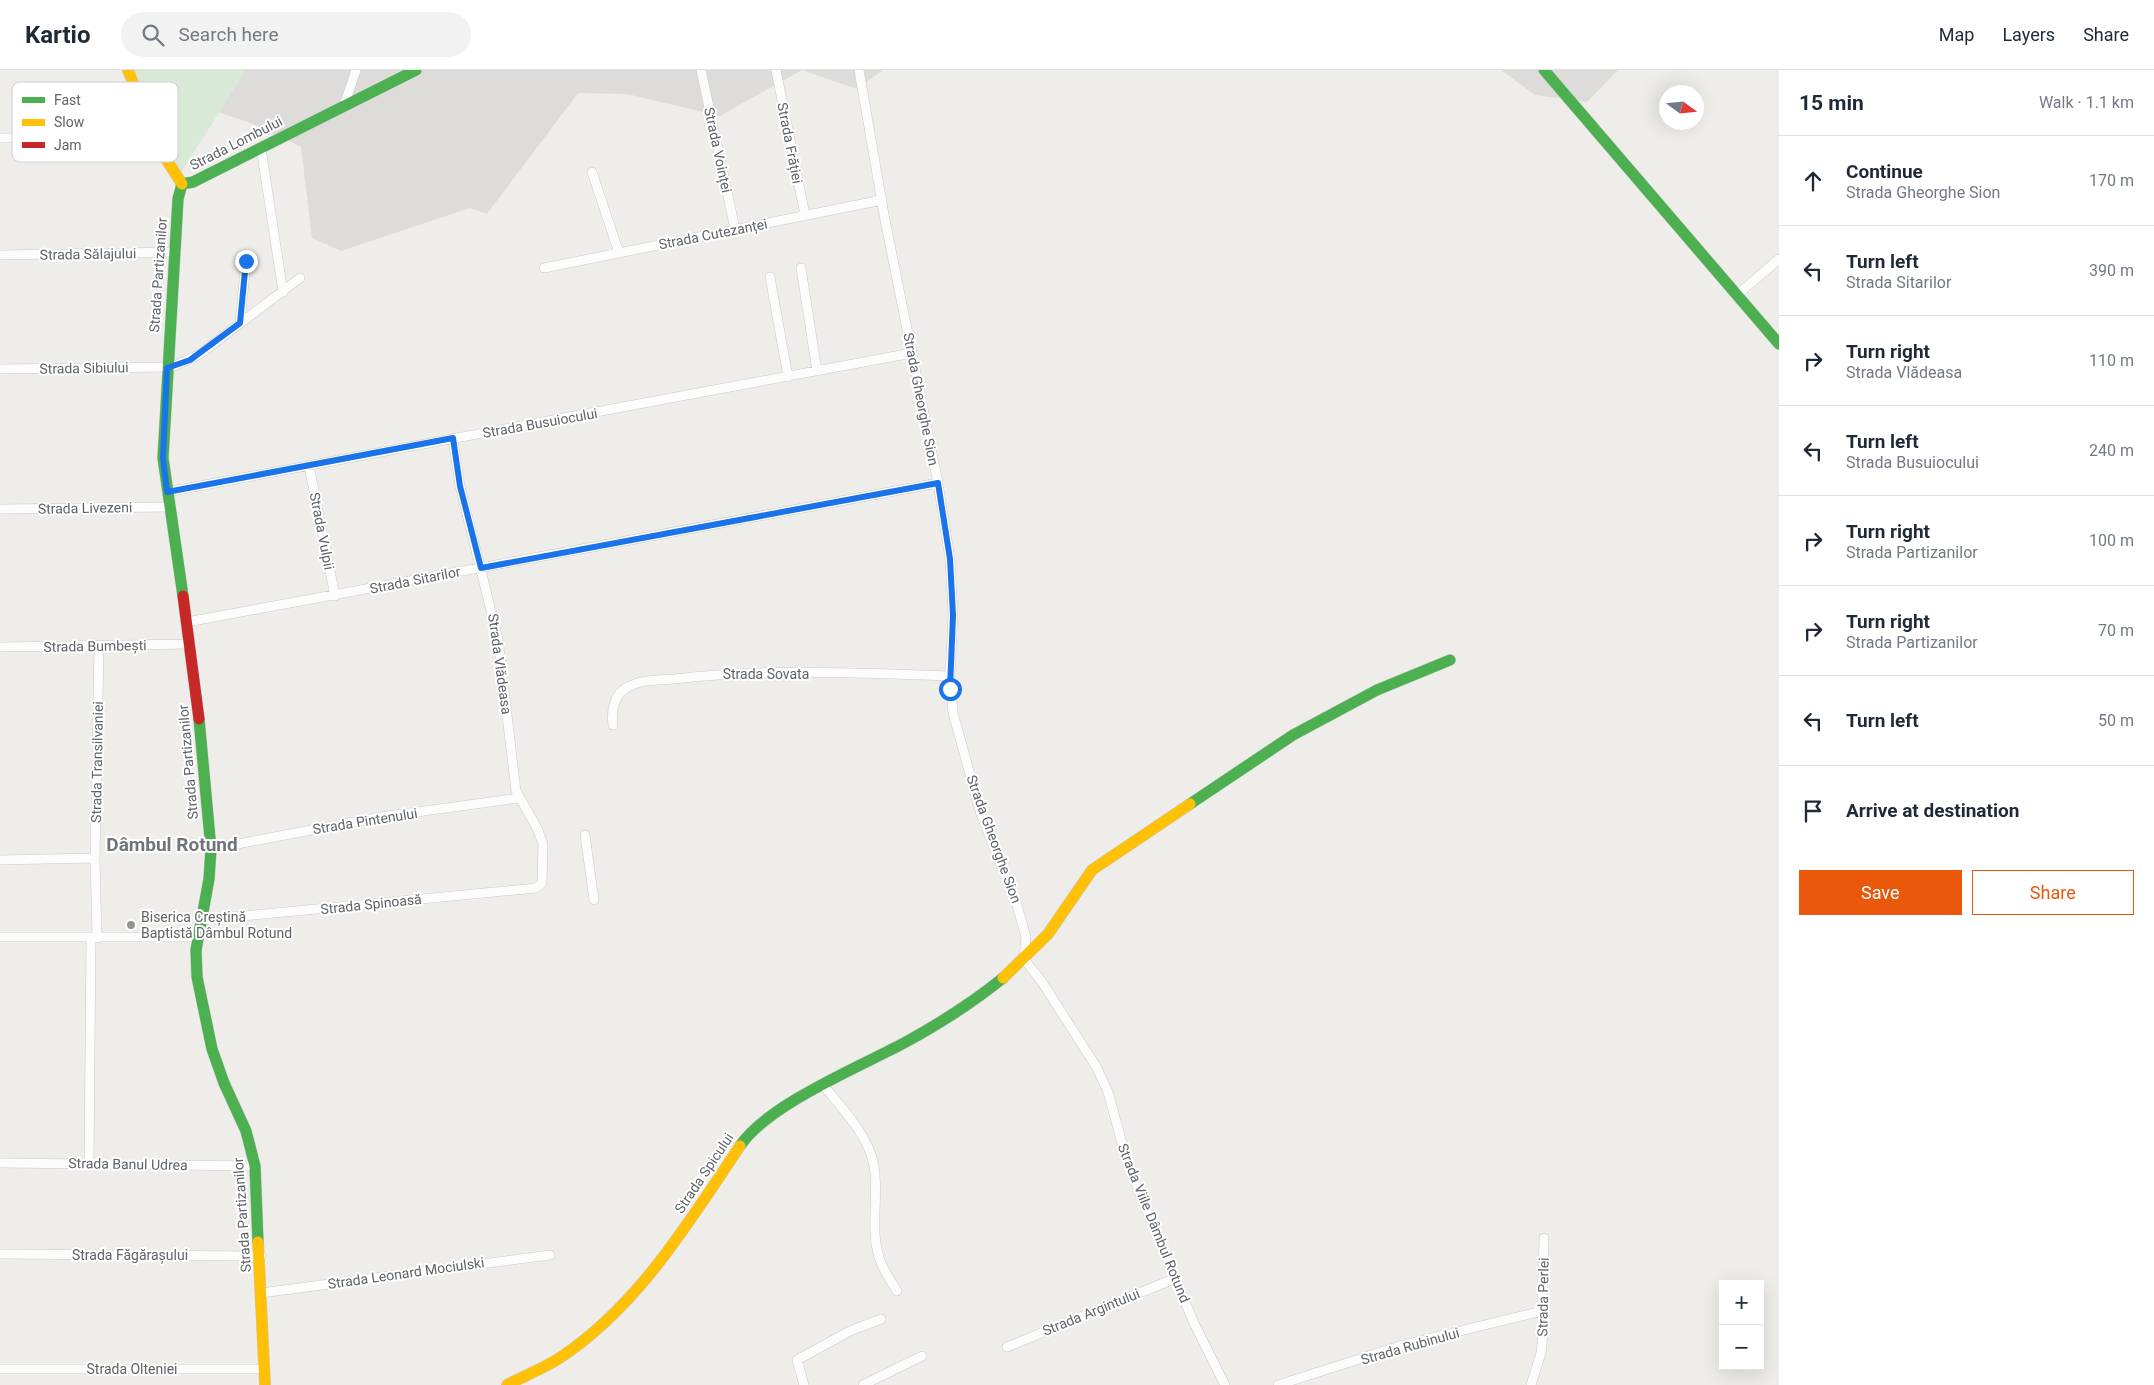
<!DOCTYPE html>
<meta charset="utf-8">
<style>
:root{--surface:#fff;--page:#f2f2f3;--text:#1f2937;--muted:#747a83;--line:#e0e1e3;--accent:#ea580c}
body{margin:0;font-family:Roboto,sans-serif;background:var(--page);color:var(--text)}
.controls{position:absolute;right:15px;bottom:15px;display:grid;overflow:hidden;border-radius:0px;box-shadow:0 5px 20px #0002}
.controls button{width:45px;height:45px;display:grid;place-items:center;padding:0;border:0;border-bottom:1px solid var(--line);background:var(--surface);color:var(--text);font:25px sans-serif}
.compass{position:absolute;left:1659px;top:15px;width:45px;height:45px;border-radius:50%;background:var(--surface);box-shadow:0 5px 20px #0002;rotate:105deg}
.stop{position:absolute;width:15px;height:15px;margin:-11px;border:4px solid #1a73e8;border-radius:50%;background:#fff}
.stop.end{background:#1a73e8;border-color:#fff;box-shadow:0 1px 5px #0008}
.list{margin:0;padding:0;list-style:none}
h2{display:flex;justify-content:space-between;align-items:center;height:65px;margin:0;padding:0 20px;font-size:21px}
h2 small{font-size:16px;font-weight:400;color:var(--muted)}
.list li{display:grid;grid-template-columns:32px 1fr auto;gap:15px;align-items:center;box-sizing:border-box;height:90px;padding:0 20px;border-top:1px solid var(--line)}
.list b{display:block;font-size:19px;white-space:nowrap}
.list p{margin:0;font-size:16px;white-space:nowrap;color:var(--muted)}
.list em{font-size:16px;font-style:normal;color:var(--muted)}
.actions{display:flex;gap:10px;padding:15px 20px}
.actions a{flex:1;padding:11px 0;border:1px solid var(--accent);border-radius:0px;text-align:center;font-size:18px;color:var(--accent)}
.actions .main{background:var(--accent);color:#fff}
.icon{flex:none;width:28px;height:28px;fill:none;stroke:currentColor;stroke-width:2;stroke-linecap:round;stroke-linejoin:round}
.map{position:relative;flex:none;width:1779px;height:1315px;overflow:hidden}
header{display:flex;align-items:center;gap:30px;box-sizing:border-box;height:70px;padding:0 25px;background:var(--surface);border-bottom:1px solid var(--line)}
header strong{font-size:24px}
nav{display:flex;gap:28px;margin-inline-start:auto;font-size:18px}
.search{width:350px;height:45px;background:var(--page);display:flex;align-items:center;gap:12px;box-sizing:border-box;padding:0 18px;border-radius:28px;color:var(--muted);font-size:19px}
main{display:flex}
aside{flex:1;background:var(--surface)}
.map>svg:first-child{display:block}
</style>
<header>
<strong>Kartio</strong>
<div class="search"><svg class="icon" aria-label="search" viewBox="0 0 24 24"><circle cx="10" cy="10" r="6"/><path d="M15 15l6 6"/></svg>Search here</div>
<nav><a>Map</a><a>Layers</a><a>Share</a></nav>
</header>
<main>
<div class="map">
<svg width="1779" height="1315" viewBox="0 0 1779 1315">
<rect width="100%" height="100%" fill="#eeedea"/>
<path fill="#dedcda" d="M 174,0 L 883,0 L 857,19 L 802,0 L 720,46 L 627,24 L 578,23 L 487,144 L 470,138 L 341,181 L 312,168 L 301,77 L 253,54 L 177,28 Z
M 1501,0 L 1618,0 L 1587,32 L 1535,25 Z"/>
<path fill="#d8e9d7" d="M 135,0 L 246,0 L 178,107 Z"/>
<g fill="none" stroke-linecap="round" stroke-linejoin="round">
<g stroke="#c9c9c9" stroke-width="10">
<path id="street" d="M 701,0 L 735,159
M 776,0 L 805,145
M 859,0 L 885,150 L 938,413 L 950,489 L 953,545 L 950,606 L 953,643 L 981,744 L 1017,835 L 1026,867 L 1024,889 L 1042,912 L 1097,998 L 1108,1022 L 1125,1084 L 1140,1124 L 1194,1253 L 1225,1315
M 344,36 L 356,0
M 0,68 L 154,66
M 261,78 L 283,222
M 592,102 L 619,183
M 0,185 L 176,182
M 544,198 L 882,130
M 801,198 L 817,301
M 770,207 L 788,307
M 1737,225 L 1779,189
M 240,253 L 246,191
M 0,299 L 172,297 L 200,284 L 300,208
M 309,396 L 335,526
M 167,422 L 912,283
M 0,439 L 170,437
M 187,552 L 938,413
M 0,577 L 190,574
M 613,655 C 611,641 614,625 626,618 C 640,609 660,610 675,609 C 766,598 858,603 950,606
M 585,765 L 594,830
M 211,779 L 380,747 L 519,728
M 0,790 L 95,788
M 201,850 L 536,818 L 542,813 L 543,774 L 537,758 L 516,721 L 498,569 L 460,416 L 453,369
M 0,867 L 198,867
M 97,868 L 95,788 L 99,576
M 823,1015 C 842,1038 869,1066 874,1096 C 879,1126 870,1158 879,1187 C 882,1199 891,1211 897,1221
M 0,1093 L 255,1096
M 89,1093 L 91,868
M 0,1184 L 261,1186
M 261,1223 L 550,1185
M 1007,1277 L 1176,1208
M 0,1299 L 264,1299
M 804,1315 L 797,1290 L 850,1261 L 881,1249
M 863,1315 L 922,1286
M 1278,1315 L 1403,1275 L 1542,1241
M 1531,1315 L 1541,1283 L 1544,1256 L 1542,1241 L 1544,1168"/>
</g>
<g stroke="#cbcbcb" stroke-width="12">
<path id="fast" d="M 1544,0 L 1779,274
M 182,114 L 178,129 L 163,388 L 183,526
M 182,114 L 193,112 L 416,0
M 199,649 L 211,779 L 209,809 L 196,880 L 197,907 L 212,979 L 224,1013 L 246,1061 L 255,1096 L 258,1172
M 1190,734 L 1293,665 L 1377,620 L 1450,590
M 740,1076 C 767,1035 859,997 904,973 C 939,954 972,933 1003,908"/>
</g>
<g stroke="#cbcbcb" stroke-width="12">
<path id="slow" d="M 128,0 L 157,75 L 182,114
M 1003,908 L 1048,864 L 1092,800 L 1190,734
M 258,1172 L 265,1315
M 507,1315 C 524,1306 542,1299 558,1289 C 637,1238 689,1152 740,1076"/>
</g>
<g stroke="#cbcbcb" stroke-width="12">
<path id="jam" d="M 183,526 L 199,649"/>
</g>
<use href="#street" stroke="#fcfcfc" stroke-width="9"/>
<use href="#fast" stroke="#4caf50" stroke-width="11"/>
<use href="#slow" stroke="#ffc107" stroke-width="11"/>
<use href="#jam" stroke="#c62828" stroke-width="11"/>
</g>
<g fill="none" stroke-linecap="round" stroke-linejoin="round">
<path stroke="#1a73e8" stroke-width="6" d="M 246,191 L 240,253 L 190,290 L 167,298 L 163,388 L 167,422 L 453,368 L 460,416 L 481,498 L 938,413 L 950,489 L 953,545 L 950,619"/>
</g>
<circle fill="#919395" stroke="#fff" stroke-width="2" cx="131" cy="855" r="5"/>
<g text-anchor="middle" stroke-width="4" stroke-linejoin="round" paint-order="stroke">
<g font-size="14" fill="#5f6267" stroke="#fff">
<text transform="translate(236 73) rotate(-27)" y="5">Strada Lombului</text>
<text transform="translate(790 73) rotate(79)" y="5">Strada Frăției</text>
<text transform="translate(718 80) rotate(78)" y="5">Strada Voinței</text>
<text transform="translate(713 164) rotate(-11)" y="5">Strada Cutezanței</text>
<text transform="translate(88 184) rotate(-1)" y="5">Strada Sălajului</text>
<text transform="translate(158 205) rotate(-86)" y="5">Strada Partizanilor</text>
<text transform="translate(84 298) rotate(-1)" y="5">Strada Sibiului</text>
<text transform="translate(921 329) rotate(79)" y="5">Strada Gheorghe Sion</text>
<text transform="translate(540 353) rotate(-10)" y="5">Strada Busuiocului</text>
<text transform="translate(85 438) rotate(-1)" y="5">Strada Livezeni</text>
<text transform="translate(322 461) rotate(79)" y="5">Strada Vulpii</text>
<text transform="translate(415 510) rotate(-11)" y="5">Strada Sitarilor</text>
<text transform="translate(95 576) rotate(-1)" y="5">Strada Bumbești</text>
<text transform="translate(500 594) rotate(82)" y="5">Strada Vlădeasa</text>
<text x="766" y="609">Strada Sovata</text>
<text transform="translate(97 692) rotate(-89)" y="5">Strada Transilvaniei</text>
<text transform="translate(188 692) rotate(-95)" y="5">Strada Partizanilor</text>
<text transform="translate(365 751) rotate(-9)" y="5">Strada Pintenului</text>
<text transform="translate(994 769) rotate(70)" y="5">Strada Gheorghe Sion</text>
<text transform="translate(371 834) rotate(-6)" y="5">Strada Spinoasă</text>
<text transform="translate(128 1094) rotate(1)" y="5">Strada Banul Udrea</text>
<text transform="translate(704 1103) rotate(-56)" y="5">Strada Spicului</text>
<text transform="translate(242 1145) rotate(-94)" y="5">Strada Partizanilor</text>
<text transform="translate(1154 1153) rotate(68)" y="5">Strada Viile Dâmbul Rotund</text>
<text x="130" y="1190">Strada Făgărașului</text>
<text transform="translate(406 1203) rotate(-8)" y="5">Strada Leonard Mociulski</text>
<text transform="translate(1543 1227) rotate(-89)" y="5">Strada Perlei</text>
<text transform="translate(1091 1242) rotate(-22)" y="5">Strada Argintului</text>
<text transform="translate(1410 1276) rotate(-16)" y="5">Strada Rubinului</text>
<text x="132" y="1304">Strada Olteniei</text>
</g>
<g font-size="14" fill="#5f6267" stroke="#fff" text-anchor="start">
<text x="141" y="852">Biserica Creștină<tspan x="141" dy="16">Baptistă Dâmbul Rotund</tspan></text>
</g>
<g font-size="19" font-weight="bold" fill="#707479" stroke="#fff">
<text x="172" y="781">Dâmbul Rotund</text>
</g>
</g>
<rect x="12" y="12" width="166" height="80" rx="8" fill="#fff" stroke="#cfd0d1" stroke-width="1"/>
<rect x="22" y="27" width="23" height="6" fill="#4caf50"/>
<rect x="22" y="49" width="23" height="7" fill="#ffc107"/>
<rect x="22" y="72" width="23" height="6" fill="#c62828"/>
<g font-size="14" fill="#5f6267">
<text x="54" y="35">Fast</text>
<text x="54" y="57">Slow</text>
<text x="54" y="80">Jam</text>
</g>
</svg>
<div class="controls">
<button>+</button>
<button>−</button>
</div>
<svg class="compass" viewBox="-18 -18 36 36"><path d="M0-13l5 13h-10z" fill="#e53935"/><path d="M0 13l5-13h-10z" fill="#747a83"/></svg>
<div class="stop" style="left:950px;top:619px"></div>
<div class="stop end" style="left:246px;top:191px"></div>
</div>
<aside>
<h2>15 min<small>Walk · 1.1 km</small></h2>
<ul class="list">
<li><svg class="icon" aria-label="ahead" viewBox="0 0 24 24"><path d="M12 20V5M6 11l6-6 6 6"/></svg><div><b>Continue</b><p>Strada Gheorghe Sion</p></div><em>170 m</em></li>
<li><svg class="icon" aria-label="left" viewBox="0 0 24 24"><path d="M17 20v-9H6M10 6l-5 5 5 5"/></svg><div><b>Turn left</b><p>Strada Sitarilor</p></div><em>390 m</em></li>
<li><svg class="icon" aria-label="right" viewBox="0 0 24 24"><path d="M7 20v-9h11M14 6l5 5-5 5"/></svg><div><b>Turn right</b><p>Strada Vlădeasa</p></div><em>110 m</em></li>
<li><svg class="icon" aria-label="left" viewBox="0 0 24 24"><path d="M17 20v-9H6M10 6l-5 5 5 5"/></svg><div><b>Turn left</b><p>Strada Busuiocului</p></div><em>240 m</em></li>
<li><svg class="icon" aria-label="right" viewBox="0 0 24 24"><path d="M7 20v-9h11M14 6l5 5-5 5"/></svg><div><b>Turn right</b><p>Strada Partizanilor</p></div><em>100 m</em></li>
<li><svg class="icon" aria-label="right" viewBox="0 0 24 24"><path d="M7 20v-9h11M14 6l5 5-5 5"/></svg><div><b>Turn right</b><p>Strada Partizanilor</p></div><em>70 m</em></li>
<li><svg class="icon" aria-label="left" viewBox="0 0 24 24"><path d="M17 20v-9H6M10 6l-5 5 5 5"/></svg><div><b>Turn left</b></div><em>50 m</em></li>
<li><svg class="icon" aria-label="arrive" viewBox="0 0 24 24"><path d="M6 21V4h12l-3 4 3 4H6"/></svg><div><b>Arrive at destination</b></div></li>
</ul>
<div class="actions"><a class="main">Save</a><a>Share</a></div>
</aside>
</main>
